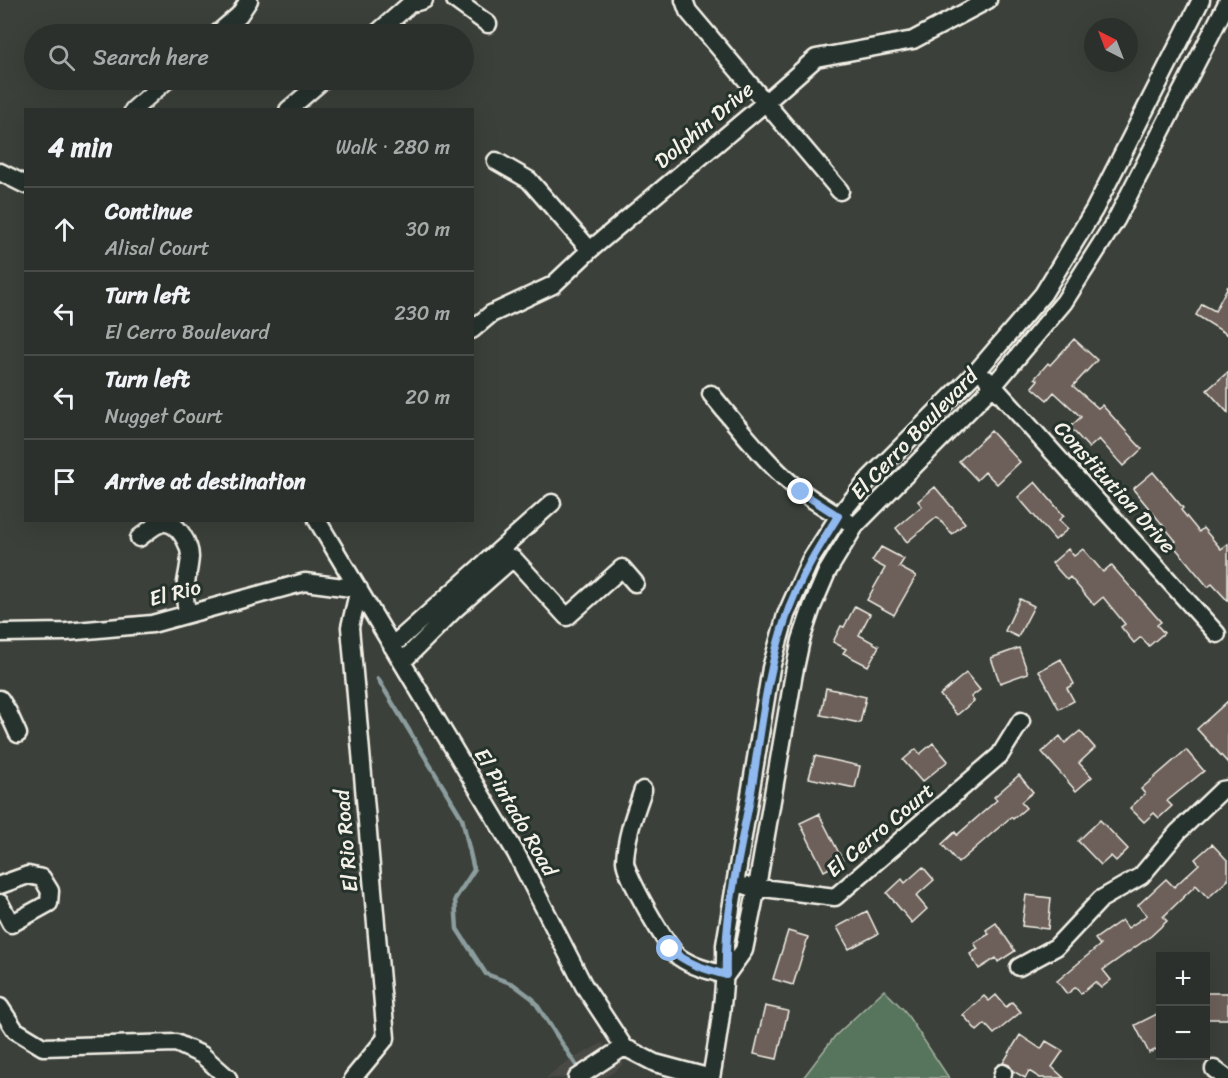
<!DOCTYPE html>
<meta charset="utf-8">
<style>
:root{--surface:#2c302c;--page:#343834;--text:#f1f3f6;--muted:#a6a9a9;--line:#484b48}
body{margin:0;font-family:Sriracha,sans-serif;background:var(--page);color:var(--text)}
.controls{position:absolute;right:18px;bottom:18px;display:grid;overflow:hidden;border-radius:0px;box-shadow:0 6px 24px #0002}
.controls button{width:54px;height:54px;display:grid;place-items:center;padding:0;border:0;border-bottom:2px solid var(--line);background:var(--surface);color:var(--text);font:30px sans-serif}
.compass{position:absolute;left:1084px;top:18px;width:54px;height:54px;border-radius:50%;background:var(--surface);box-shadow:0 6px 24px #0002;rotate:318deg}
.stop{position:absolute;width:18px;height:18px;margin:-14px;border:4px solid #90b9f0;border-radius:50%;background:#fff}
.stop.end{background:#90b9f0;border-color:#fff;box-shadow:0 2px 6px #0008}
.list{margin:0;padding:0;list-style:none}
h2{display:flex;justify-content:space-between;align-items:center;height:78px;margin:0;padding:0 24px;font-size:26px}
h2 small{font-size:20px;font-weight:400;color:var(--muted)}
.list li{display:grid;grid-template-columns:39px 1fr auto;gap:18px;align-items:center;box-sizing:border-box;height:84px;padding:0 24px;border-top:2px solid var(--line)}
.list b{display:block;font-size:22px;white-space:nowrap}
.list p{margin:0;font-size:20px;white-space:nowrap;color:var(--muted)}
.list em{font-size:20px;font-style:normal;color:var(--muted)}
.icon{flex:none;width:33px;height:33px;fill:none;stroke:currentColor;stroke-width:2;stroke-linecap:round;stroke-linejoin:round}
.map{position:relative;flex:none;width:1228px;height:1078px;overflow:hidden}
.search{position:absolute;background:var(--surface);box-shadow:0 6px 24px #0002;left:24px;top:24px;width:450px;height:66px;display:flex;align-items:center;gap:15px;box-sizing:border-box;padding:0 21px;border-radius:33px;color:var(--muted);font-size:22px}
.panel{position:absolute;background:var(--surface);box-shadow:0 6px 24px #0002;left:24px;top:108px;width:450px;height:414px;border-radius:0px}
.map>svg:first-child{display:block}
</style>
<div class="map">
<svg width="1228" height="1078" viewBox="0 0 1228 1078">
<rect width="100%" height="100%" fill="#3b403a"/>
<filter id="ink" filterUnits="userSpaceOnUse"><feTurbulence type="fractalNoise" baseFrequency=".0167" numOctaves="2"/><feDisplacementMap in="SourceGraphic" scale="12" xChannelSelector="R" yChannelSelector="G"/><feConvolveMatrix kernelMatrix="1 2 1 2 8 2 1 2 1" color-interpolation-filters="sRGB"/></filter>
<g filter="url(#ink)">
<path fill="#4a4a44" d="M 602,1043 L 624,1063 L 614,1072 L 603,1078 L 546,1078 L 563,1064 Z"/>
<path fill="#57745b" stroke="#a6b2a2" stroke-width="1.5" d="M 884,990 L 904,1010 L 949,1078 L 803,1078 L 835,1036 Z"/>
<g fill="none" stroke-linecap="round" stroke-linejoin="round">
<path stroke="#8c9d9e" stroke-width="4.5" d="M 378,679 L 462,818 L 474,870 L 455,899 L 457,929 L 486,974 L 513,984 L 533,999 L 580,1071"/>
</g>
<path fill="#6d605a" stroke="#f4f1e8" stroke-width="1.5" d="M 1228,286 L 1228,335 L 1196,315 L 1202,304 L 1215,311 Z
M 1074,339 L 1097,360 L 1073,386 L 1098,408 L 1102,405 L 1142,449 L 1123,466 L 1099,439 L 1089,448 L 1070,427 L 1081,417 L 1054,392 L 1047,400 L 1032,387 L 1038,380 L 1035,378 L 1048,363 L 1050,365 Z
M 1228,372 L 1228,413 L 1207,390 Z
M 991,431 L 1020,462 L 997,484 L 985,472 L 977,480 L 959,461 Z
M 1153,472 L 1183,508 L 1181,510 L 1199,532 L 1203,528 L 1221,549 L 1228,544 L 1228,601 L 1212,584 L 1208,587 L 1172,544 L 1176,541 L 1133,489 Z
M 1035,482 L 1064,516 L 1059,520 L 1068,529 L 1055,540 L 1018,497 Z
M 935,487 L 965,523 L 952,534 L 937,517 L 907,542 L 896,528 L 922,506 L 918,501 Z
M 881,547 L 904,559 L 899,567 L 916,576 L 894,615 L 867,600 L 885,568 L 872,561 Z
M 1068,549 L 1074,556 L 1083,549 L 1103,572 L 1111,565 L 1161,622 L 1157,625 L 1164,633 L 1149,646 L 1141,637 L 1134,643 L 1121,627 L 1125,624 L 1103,597 L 1094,605 L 1070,577 L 1067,580 L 1052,563 Z
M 1020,599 L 1034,606 L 1018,637 L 1005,631 Z
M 855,606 L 870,614 L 859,635 L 879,646 L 868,666 L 843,653 L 846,649 L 833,642 L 841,626 L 844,627 Z
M 1019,648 L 1028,673 L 1000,683 L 991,658 Z
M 1061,659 L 1074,684 L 1067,688 L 1074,701 L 1059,709 L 1039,671 Z
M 966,673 L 980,690 L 971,697 L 974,701 L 957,715 L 940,695 Z
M 826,688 L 866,697 L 860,723 L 821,715 Z
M 1228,701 L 1228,763 L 1197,729 Z
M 1080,731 L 1095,748 L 1079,763 L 1092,777 L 1076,791 L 1042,752 L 1060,736 L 1065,743 Z
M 933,743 L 948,761 L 922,782 L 903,760 L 916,749 L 920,754 Z
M 1186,750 L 1204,771 L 1167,801 L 1172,806 L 1159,818 L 1154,813 L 1144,822 L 1130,808 L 1145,794 L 1141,789 Z
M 815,756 L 860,766 L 855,788 L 809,778 Z
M 1019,775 L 1033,792 L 1021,802 L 1026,808 L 1013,819 L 1011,817 L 958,863 L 942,844 L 955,832 L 957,835 L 997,800 L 994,797 Z
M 819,814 L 843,861 L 824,871 L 800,823 Z
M 1100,820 L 1128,849 L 1116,861 L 1111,856 L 1101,865 L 1078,841 Z
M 1212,844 L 1228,861 L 1228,880 L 1208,898 L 1196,885 L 1163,917 L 1167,921 L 1151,936 L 1103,970 L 1111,980 L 1101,988 L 1095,982 L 1081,994 L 1076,987 L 1067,994 L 1057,981 L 1100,945 L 1095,939 L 1122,920 L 1128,928 L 1147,915 L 1138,905 L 1166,879 L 1174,887 L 1199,864 L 1195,859 Z
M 923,867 L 934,880 L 916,896 L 927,909 L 912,923 L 887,893 L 902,879 L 905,883 Z
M 1026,895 L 1051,898 L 1048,929 L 1022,926 Z
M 867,911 L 878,934 L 849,949 L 837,927 Z
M 996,923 L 1015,951 L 998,962 L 996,958 L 979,969 L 970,954 L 978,949 L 974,943 L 989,934 L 986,930 Z
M 788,931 L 808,937 L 793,985 L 773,979 Z
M 1206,993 L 1228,993 L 1228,1019 L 1206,1019 Z
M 996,995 L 1006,1007 L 1012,1002 L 1021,1012 L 994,1034 L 985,1024 L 977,1031 L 963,1015 L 984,996 L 989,1001 Z
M 765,1006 L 788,1011 L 777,1059 L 754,1054 Z
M 1161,1012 L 1161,1047 L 1149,1053 L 1135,1025 Z
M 1020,1035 L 1041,1049 L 1046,1041 L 1063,1051 L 1052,1067 L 1064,1078 L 1040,1078 L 1029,1071 L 1025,1078 L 1013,1071 L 1009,1065 L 1003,1063 Z"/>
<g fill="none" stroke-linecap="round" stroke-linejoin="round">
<g stroke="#f4f1e8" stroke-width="21">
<path id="minor" d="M 455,0 L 488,24
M 684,0 L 688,11 L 840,191
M 217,34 L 239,15 L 249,0
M 376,34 L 410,4 L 424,0
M 133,110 L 167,80
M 288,110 L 323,80
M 496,161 L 529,180 L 590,250
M 0,172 L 26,185
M 472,330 L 491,314 L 553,285 L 590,250 L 766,102 L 816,58 L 913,40 L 988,0
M 987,379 L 1217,634
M 711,394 C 735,423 758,453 785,478 C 803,495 826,508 847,521
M 317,520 L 516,853 L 584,986 L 624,1047 L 655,1063 L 711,1078
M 139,538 C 146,533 155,524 163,523 C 178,521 190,545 190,557 C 188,581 181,588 188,614
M 0,633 L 66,632 L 152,624 L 305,582 L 359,589 L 350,627 L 386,1038 L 353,1078
M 392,646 L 552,503
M 402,662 L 454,610 L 513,558 L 567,617 L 622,568 L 635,583
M 0,699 L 8,712 L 18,734
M 643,790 C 635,813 626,836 625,861 C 625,874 667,948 679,957 C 693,967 710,971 726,975
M 0,885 L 28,875 L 42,878 L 50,891 L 49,903 L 11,924 L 0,903
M 747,886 L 835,897 L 1000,755 L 1021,721
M 1019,967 L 1056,947 L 1101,899 L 1141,876 L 1178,832 L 1222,790 L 1228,789
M 726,975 L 744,950 L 757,887 L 794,673 L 801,640 L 812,607 L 827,572 L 855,526 L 994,385 L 1064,302 L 1116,220 L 1228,1
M 0,1007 L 15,1030 L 43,1047 L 176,1043 L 202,1055 L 228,1078
M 1214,1069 L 1226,1078
M 577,1078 L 624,1047
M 711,1078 C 719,1033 726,990 725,945 L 771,668 L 786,615 L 810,561 L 839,516 L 870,478 L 978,370 L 1043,294 L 1094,210 L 1201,0
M 1002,1078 L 1003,1073"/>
</g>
<use href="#minor" stroke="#26332d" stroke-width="16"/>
</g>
</g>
<g fill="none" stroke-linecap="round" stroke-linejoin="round" filter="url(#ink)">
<path stroke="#90b9f0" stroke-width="8" d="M 670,949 C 687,964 705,969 726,975 C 724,918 738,861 749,804 C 760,742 765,677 786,617 C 798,580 818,548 838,516 L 801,492"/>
</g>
<g text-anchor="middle" stroke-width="6" stroke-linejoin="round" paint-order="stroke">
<g font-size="21" fill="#f4f1e8" stroke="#26332d">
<text transform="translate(704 125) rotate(-40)" y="7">Dolphin Drive</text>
<text transform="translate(914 434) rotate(-46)" y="7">El Cerro Boulevard</text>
<text transform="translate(1115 487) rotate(48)" y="7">Constitution Drive</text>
<text transform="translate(175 593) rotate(-14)" y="7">El Rio</text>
<text transform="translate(516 812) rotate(60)" y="7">El Pintado Road</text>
<text transform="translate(880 830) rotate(-40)" y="7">El Cerro Court</text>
<text transform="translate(346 841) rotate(-95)" y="7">El Rio Road</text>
</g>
</g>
</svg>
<div class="controls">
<button>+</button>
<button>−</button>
</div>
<svg class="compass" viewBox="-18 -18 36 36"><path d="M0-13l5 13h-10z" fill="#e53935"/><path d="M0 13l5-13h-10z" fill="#a6a9a9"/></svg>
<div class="stop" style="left:670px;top:949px"></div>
<div class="stop end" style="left:801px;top:492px"></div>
<div class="search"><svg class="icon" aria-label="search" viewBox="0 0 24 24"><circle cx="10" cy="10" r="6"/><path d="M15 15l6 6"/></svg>Search here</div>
<section class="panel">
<h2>4 min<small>Walk · 280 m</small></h2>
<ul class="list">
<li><svg class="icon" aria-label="ahead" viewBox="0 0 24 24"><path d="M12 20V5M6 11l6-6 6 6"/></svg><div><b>Continue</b><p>Alisal Court</p></div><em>30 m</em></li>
<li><svg class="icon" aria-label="left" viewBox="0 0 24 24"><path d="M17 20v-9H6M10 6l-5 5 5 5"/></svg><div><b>Turn left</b><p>El Cerro Boulevard</p></div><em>230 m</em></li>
<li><svg class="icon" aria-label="left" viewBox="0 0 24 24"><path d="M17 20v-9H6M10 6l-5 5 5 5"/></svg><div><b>Turn left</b><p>Nugget Court</p></div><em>20 m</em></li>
<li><svg class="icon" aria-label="arrive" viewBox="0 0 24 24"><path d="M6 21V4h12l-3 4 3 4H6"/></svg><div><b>Arrive at destination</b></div></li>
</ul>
</section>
</div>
